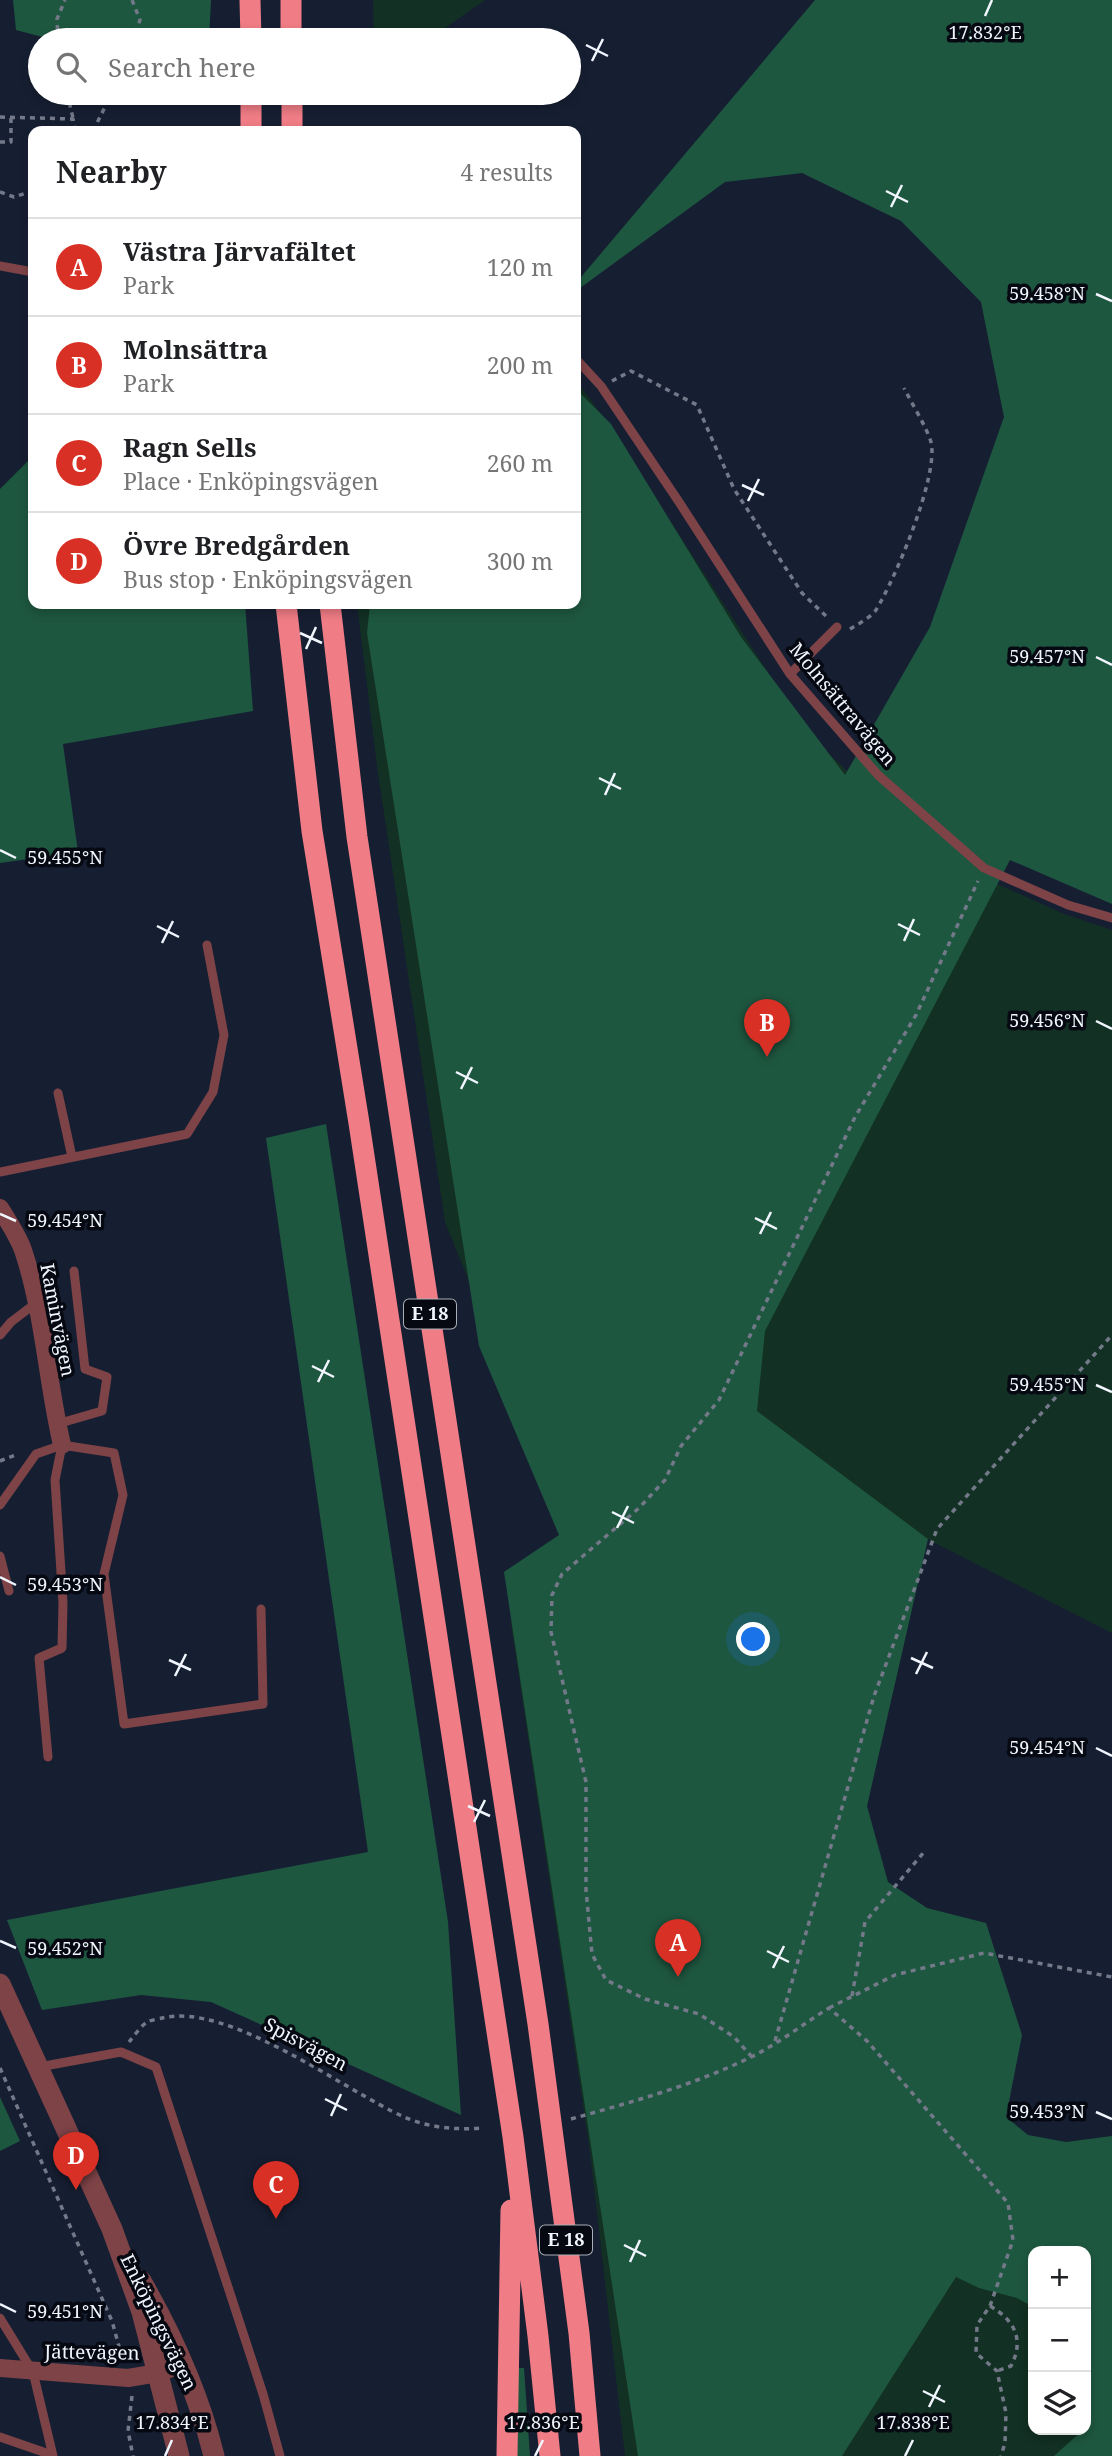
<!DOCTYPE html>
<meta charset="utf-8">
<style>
:root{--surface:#fff;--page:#f6f6f6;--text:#202124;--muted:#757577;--line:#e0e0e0;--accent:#d93025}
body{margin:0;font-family:"Noto Serif",serif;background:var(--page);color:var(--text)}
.controls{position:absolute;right:21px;bottom:21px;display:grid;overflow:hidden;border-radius:14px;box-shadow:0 4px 10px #0003}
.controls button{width:63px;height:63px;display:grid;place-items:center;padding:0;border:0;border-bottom:2px solid var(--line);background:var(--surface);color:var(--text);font:35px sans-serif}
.you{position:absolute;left:754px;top:1640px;width:24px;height:24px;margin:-18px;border:5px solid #fff;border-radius:50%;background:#1a73e8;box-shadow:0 0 0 10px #1a73e833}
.badge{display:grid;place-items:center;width:46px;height:46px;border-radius:50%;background:var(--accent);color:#fff;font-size:23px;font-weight:700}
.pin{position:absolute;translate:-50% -58px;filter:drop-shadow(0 2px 4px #0008)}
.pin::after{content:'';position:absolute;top:37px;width:24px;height:21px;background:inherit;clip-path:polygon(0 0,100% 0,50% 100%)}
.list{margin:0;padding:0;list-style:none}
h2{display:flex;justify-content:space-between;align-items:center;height:91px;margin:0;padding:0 28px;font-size:30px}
h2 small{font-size:23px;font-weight:400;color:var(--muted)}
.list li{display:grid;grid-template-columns:46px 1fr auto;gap:21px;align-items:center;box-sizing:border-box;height:98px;padding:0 28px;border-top:2px solid var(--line)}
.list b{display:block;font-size:26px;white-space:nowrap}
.list p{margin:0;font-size:23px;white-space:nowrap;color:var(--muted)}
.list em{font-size:23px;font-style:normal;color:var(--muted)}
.icon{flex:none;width:38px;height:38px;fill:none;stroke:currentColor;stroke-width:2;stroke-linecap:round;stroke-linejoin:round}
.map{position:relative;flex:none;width:1112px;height:2456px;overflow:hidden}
.search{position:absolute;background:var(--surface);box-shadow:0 4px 10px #0003;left:28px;top:28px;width:553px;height:77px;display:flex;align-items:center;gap:18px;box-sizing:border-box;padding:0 24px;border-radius:38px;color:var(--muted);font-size:26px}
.panel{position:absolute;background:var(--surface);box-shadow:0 4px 10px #0003;left:28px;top:126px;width:553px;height:483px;border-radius:14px}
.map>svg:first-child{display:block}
</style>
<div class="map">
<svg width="1112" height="2456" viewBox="0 0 1112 2456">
<rect width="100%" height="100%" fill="#161f32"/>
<path fill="#123023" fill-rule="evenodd" d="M 373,0 L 485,0 L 428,40 L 374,40 Z
M 576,380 L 603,417 L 767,671 L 811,734 L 826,751 L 884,806 L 993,882 L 1064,914 L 1112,930 L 1112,1633 L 927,1539 L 763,1841 L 1112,2243 L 1112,2456 L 625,2456 L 590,2152 L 511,1623 L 579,1587 L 488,1328 L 445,1222 L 377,766 L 357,604 L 576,604 ZM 1033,2251 L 1086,2251 L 1086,2430 L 1033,2430 Z"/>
<path fill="#1e5740" d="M 13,0 L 211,0 L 209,40 L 54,40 L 16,30 Z
M 815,0 L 1112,0 L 1112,904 L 1010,860 L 765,1331 L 757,1411 L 928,1539 L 867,1806 L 888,1882 L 927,1908 L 986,1923 L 1022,2035 L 1006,2117 L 1028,2135 L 1066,2142 L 1112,2136 L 1112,2456 L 1054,2456 L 1083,2430 L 1086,2430 L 1086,2251 L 1033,2251 L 1033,2307 L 1017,2298 L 979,2288 L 956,2277 L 842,2456 L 638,2456 L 504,1572 L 559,1535 L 479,1346 L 367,633 L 370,604 L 576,604 L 576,389 L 611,424 L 741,637 L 845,775 L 930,627 L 1004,417 L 981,302 L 901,221 L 802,173 L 725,182 L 576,291 L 576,283 Z
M 33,456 L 33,604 L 245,604 L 253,711 L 63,744 L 78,852 L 0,863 L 0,489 Z
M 326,1124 L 448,1922 L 461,2115 L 211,2002 L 141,1995 L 42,2010 L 7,1920 L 368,1852 L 266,1138 Z
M 0,2097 L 20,2141 L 0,2151 Z
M 518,2368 L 524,2368 L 530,2456 L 517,2456 Z"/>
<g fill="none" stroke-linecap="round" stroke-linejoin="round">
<path stroke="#737988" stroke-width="3.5" stroke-dasharray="5 5" stroke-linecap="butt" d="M 132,0 L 140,20 L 133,40
M 58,40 L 57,19 L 65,0
M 67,93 L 73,118
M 0,117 L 73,119 L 75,131
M 93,131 L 112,93
M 0,142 L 11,142 L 11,117
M 0,192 L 14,197 L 33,191
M 612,381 L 631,371 L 697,405 L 734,489 L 802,593 L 829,619
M 850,629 C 858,624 870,618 876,610 C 895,579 939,476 931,442 C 927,428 911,402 904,388
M 0,1461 L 18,1454
M 852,1996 L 865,1922 L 924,1852
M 829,2008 L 895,1975 L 984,1953 L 1112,1977
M 775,2041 L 874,1696 L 937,1529 L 1112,1335
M 129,2042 C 134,2036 140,2027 147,2022 C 151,2020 158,2019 162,2018 C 229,2002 342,2089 404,2117 C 430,2128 455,2130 482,2128
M 752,2057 L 734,2037 L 699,2014 L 645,1999 L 606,1980 L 592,1954 L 586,1890 L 586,1782 L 551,1632 L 552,1595 L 562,1574 L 639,1508 L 665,1480 L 681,1446 L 719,1400 L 855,1117 L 916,1015 L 978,881
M 0,2068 L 112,2321 L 123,2361
M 571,2119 C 632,2102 694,2085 751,2057 C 778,2044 803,2024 829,2008 L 867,2041 L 1008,2203 L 1013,2240 L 990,2306 L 977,2325 L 976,2353 L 997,2371 L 1006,2413 L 1005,2443 L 1001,2456
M 990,2306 C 1014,2320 1025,2339 1011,2366 L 997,2371
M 132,2396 L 128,2431 L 133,2456"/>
<path stroke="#7d4347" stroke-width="9" d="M 0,266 L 33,272
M 576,359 L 601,386 L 679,502 L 790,674 L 878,775 L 984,868 L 1068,905 L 1112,918
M 790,674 L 837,627
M 58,1093 L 72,1157
M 0,1172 L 187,1134 L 213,1092 L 224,1035 L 207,945
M 0,1335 L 11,1322 L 36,1303
M 57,1424 L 102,1411 L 107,1377 L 85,1369 L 74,1271
M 0,1505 L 36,1454 L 62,1445 L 114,1453 L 123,1495 L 104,1574 L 124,1724 L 263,1704 L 261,1609
M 0,1556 L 9,1591
M 48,1757 L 39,1658 L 62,1648 L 63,1603 L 55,1480 L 62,1445
M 39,2067 L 121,2052 L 156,2067 L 263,2394 L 280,2456
M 0,2318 L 33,2372 L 53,2456
M 0,2437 L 52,2455"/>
<path stroke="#7d4347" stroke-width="18" d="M 0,1208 C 8,1221 18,1236 23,1250 C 44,1313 47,1381 62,1445
M 0,2368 L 128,2378 L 158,2373 L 182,2364"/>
<path stroke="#7d4347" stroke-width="21" d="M 0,1984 L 112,2229 L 142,2312 L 179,2456
M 141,2281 C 172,2335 199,2395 214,2456"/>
<path stroke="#f07c85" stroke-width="21" d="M 250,0 L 251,40
M 291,0 L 291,40
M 251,93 L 251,131
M 292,93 L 292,131
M 286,604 L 312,831 L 359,1123 L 513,2137 L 538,2336 L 550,2456
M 330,604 L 357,837 L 538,2024 L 579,2333 L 590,2456
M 507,2456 L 511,2210"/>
</g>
<path fill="none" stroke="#f1f5fd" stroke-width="2.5" d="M 985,16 L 992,0M 586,45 L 608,56M 592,61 L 603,39M 886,191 L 908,202M 891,207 L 902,185M 1096,294 L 1112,301M 742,485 L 764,495M 748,501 L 759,479M 300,633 L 322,643M 306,649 L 316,627M 1096,657 L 1112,665M 599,778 L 621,789M 605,795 L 615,773M 0,850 L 16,858M 898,924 L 920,935M 157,926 L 179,937M 904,941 L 914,919M 162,943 L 173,921M 1096,1021 L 1112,1029M 456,1072 L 478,1083M 461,1089 L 472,1067M 0,1214 L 16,1221M 755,1218 L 777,1229M 760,1234 L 771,1212M 312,1366 L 334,1377M 318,1382 L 329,1360M 1096,1385 L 1112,1392M 612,1512 L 634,1523M 617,1528 L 628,1506M 0,1577 L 16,1585M 911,1658 L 933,1668M 169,1660 L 191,1670M 916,1674 L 927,1652M 175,1676 L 186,1654M 1096,1748 L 1112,1756M 468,1806 L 490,1816M 474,1822 L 485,1800M 0,1941 L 16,1948M 767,1951 L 789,1962M 773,1968 L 784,1946M 325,2099 L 347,2110M 1096,2112 L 1112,2119M 331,2116 L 341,2094M 624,2245 L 646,2256M 630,2262 L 640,2240M 0,2304 L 16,2312M 923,2391 L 945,2402M 929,2407 L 940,2385M 165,2456 L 172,2440M 535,2456 L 543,2440M 905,2456 L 913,2440"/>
<g text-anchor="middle" stroke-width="7" stroke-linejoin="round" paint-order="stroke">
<g fill="#060911" stroke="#aaaeb6" stroke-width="2">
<rect x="404" y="1299.5" width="52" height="29" rx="5"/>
<rect x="540" y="2225.5" width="52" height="29" rx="5"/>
</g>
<g font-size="18" font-weight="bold" fill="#f1f5fd">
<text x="430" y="1320">E 18</text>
<text x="566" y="2246">E 18</text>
</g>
<g font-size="19" fill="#f1f5fd" stroke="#060911">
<text transform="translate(843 704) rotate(50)" y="7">Molnsättravägen</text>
<text transform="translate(58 1320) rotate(79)" y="7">Kaminvägen</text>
<text transform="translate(306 2044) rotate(28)" y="7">Spisvägen</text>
<text transform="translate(159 2322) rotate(64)" y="7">Enköpingsvägen</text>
<text transform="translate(92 2352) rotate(1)" y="7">Jättevägen</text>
</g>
</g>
<g font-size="18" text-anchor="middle" fill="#f1f5fd" stroke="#060911" stroke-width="7" stroke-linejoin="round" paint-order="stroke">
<text x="985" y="39">17.832°E</text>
<text x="1047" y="300">59.458°N</text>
<text x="1047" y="663">59.457°N</text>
<text x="65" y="864">59.455°N</text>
<text x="1047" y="1027">59.456°N</text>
<text x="65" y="1227">59.454°N</text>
<text x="1047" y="1391">59.455°N</text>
<text x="65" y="1591">59.453°N</text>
<text x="1047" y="1754">59.454°N</text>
<text x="65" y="1955">59.452°N</text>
<text x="1047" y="2118">59.453°N</text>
<text x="65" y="2318">59.451°N</text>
<text x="172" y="2429">17.834°E</text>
<text x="543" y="2429">17.836°E</text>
<text x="913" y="2429">17.838°E</text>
</g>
</svg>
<div class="controls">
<button>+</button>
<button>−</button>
<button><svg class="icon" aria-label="layers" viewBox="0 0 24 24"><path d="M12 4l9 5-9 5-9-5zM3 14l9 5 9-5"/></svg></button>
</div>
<div class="you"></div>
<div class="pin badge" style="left:678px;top:1977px">A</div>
<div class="pin badge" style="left:767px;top:1057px">B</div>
<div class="pin badge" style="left:276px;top:2219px">C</div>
<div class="pin badge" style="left:76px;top:2190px">D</div>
<div class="search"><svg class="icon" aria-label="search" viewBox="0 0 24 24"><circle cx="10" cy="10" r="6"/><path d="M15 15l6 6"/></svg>Search here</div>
<section class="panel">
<h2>Nearby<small>4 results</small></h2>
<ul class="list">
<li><span class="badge">A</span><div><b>Västra Järvafältet</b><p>Park</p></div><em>120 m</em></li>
<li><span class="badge">B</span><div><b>Molnsättra</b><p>Park</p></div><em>200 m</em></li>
<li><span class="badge">C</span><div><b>Ragn Sells</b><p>Place · Enköpingsvägen</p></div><em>260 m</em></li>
<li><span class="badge">D</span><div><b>Övre Bredgården</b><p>Bus stop · Enköpingsvägen</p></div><em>300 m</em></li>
</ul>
</section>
</div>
